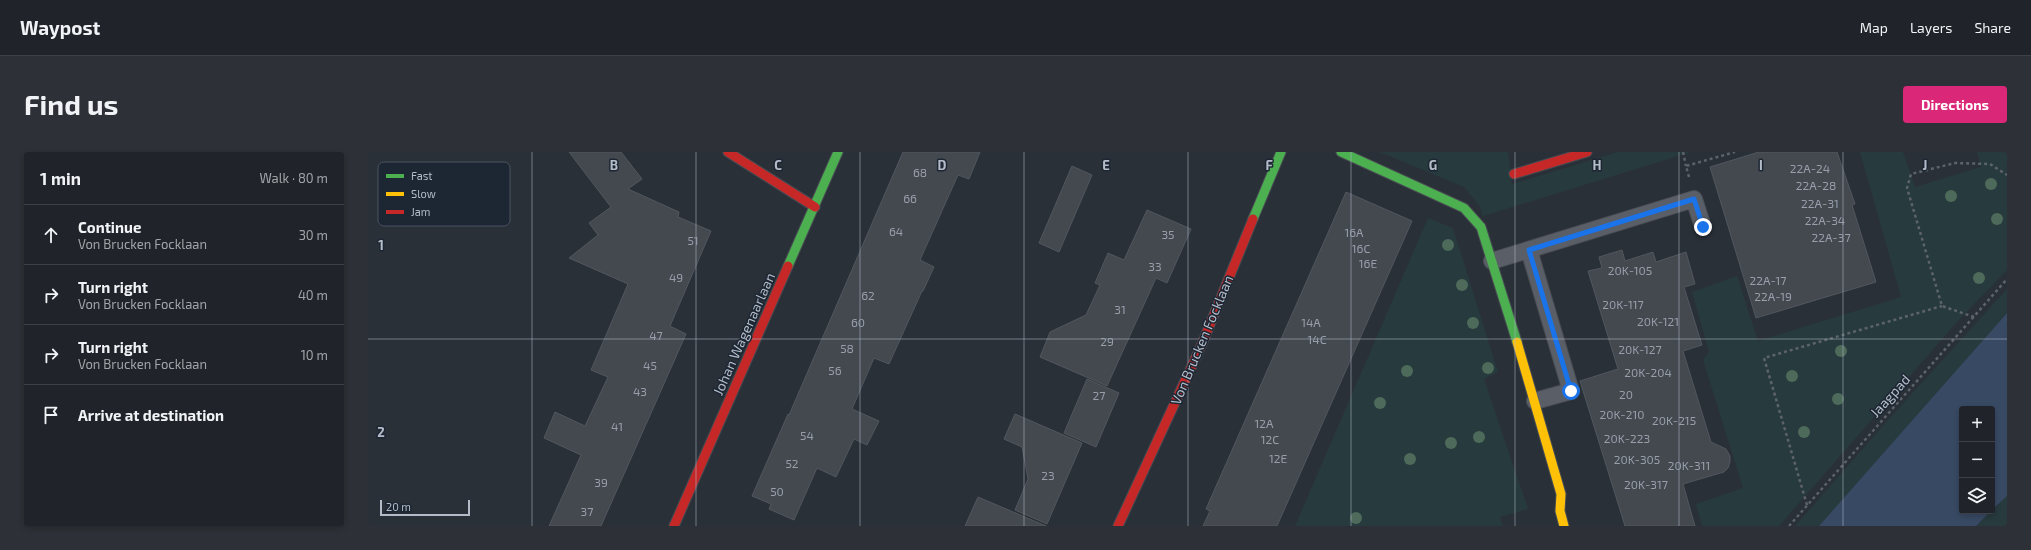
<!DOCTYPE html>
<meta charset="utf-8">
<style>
:root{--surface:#20242a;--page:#2d3036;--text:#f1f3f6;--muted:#a2a4a8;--line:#3d4147;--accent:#db2777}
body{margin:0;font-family:"Exo 2",sans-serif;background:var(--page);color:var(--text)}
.controls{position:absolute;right:12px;bottom:12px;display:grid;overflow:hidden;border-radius:4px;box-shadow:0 2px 6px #0003}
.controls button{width:36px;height:36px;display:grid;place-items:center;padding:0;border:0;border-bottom:1px solid var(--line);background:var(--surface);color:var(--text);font:20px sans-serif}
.scale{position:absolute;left:12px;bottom:10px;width:90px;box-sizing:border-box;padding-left:4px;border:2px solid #b4bcc9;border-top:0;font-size:11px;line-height:14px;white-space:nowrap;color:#b4bcc9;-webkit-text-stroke:3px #1d2633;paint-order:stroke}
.stop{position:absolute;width:12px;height:12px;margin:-9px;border:3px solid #1a73e8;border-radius:50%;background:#fff}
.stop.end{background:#1a73e8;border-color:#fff;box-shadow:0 1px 4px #0008}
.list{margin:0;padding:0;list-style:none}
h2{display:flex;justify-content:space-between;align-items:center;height:52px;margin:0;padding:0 16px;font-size:17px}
h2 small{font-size:13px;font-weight:400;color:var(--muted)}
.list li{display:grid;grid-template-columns:26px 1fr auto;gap:12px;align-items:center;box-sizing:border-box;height:60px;padding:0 16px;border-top:1px solid var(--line)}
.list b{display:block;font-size:15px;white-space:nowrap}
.list p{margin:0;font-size:13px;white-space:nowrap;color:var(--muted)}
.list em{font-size:13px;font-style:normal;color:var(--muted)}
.icon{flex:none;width:22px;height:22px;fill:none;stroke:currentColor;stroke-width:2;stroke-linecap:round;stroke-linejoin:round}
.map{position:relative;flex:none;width:1639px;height:374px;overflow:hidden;border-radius:4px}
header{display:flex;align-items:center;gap:24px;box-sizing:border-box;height:56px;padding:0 20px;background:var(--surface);border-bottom:1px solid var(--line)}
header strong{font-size:19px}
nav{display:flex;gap:22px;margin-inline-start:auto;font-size:14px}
.intro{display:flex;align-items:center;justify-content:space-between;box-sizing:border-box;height:96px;padding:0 24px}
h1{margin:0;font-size:28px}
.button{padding:10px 18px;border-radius:4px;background:var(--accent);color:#fff;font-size:14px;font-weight:700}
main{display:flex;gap:24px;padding:0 24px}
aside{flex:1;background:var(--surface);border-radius:4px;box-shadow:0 2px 6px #0003}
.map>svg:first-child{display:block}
</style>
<header>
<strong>Waypost</strong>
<nav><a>Map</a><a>Layers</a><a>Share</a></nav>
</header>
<div class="intro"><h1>Find us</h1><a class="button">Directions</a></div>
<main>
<aside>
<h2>1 min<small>Walk · 80 m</small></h2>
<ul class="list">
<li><svg class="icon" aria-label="ahead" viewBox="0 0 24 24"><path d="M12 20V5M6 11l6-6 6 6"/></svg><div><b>Continue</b><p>Von Brucken Focklaan</p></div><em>30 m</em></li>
<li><svg class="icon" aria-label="right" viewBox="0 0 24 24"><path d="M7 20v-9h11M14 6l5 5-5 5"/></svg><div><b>Turn right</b><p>Von Brucken Focklaan</p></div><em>40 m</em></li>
<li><svg class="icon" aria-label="right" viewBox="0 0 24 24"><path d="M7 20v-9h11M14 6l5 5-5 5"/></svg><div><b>Turn right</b><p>Von Brucken Focklaan</p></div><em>10 m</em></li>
<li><svg class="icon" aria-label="arrive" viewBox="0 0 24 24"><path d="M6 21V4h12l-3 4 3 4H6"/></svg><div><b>Arrive at destination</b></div></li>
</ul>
</aside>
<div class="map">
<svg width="1639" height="374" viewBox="0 0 1639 374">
<rect width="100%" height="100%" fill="#2a3038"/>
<path fill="#273a3e" d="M 1012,0 L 1140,0 L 1144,32 L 1250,0 L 1323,0 L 1115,64 L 1111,53 L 1096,35 Z
M 1492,0 L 1535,0 L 1547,35 L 1613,15 L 1609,0 L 1639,0 L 1639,118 L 1589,170 L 1411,374 L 1334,374 L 1328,352 L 1375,336 L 1335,208 L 1341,200 L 1324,140 L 1369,124 L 1390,189 L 1533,145 Z
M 1060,66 L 1085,76 L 1130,220 L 1116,227 L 1160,357 L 1132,365 L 1135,374 L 927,374 Z
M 1639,137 L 1639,161 L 1451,374 L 1427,374 L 1519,269 Z
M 1639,344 L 1639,374 L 1608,374 Z"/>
<path fill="#384963" d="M 1639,161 L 1639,344 L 1624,358 L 1624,257 L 1594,257 L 1594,359 L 1623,359 L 1608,374 L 1451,374 Z"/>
<path fill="#444950" stroke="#52575f" d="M 201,0 L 253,0 L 274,27 L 260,37 L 311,60 L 310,65 L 343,79 L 302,174 L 318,182 L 233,374 L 181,374 L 213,303 L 176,286 L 187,260 L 217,274 L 240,225 L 223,218 L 260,132 L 201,106 L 230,83 L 221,71 L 243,55 Z
M 535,0 L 612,0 L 601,27 L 590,23 L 552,108 L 566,115 L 555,139 L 554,139 L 521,212 L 506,206 L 484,257 L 511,269 L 499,293 L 486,287 L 468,325 L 449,316 L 426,368 L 401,357 L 403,352 L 384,344 L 420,262 L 421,263 Z
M 1391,0 L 1469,0 L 1487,52 L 1484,53 L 1508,130 L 1388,166 L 1342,15 Z
M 704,14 L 724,23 L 691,100 L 671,91 Z
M 978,40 L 1044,69 L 909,374 L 835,374 L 842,359 L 838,357 Z
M 779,58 L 823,77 L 799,131 L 788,126 L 739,234 L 672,205 L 682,180 L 718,163 L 732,133 L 727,131 L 740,101 L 756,108 Z
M 1254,98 L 1257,109 L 1285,100 L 1288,110 L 1318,100 L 1327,132 L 1316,135 L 1334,193 L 1315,199 L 1343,290 L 1358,297 L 1362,304 L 1362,310 L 1360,316 L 1356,320 L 1315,332 L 1327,374 L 1257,374 L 1212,229 L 1250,217 L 1220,119 L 1234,116 L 1231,105 Z
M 719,227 L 751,241 L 728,295 L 696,281 Z
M 647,262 L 714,291 L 679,372 L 647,358 L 660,327 L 654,295 L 636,287 Z
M 610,345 L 678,374 L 597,374 Z"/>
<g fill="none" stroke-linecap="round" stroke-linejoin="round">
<g stroke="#484c53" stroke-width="18">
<path id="lane" d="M 1161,98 L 1203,239 L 1167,249
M 1124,109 L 1326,47 L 1335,75"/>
</g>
<g stroke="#484c53" stroke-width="11">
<path id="fast" d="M 973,0 L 1096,56 L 1113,75 L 1149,190
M 885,67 L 913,0
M 420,114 L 470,0"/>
</g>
<g stroke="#484c53" stroke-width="11">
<path id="slow" d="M 1149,190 L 1193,342 L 1192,359 L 1196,374"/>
</g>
<g stroke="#484c53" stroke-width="11">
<path id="jam" d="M 360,0 L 447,55
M 1146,22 L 1219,0
M 306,374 L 420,114
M 750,374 L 834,192 L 885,67"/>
</g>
<path stroke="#5d636a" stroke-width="2.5" stroke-dasharray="3 3" stroke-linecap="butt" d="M 1315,0 L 1318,14
M 1321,25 L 1318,14 L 1367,0
M 1606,165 L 1574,154 L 1539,36 L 1543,22 L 1587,11 L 1622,12 L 1639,23
M 1439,353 L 1396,206 L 1574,154
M 1421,374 L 1639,127"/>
<use href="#lane" stroke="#5a5e66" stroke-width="16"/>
<use href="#fast" stroke="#4caf50" stroke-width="9"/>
<use href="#slow" stroke="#ffc107" stroke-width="9"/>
<use href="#jam" stroke="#c62828" stroke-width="9"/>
</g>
<g fill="#4e6a5a">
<circle cx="1623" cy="32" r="6"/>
<circle cx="1583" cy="44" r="6"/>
<circle cx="1629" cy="67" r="6"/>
<circle cx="1080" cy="93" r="6"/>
<circle cx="1611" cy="126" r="6"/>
<circle cx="1094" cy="133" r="6"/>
<circle cx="1105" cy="171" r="6"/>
<circle cx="1473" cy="199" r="6"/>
<circle cx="1120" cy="216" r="6"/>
<circle cx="1039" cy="219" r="6"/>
<circle cx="1424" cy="224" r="6"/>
<circle cx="1470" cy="247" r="6"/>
<circle cx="1012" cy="251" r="6"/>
<circle cx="1436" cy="280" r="6"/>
<circle cx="1111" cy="285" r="6"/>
<circle cx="1083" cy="291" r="6"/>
<circle cx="1042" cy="307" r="6"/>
<circle cx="988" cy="366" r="6"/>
</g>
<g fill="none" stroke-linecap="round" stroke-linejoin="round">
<path stroke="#1a73e8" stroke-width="5" d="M 1203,239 L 1161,98 L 1326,47 L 1335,75"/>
</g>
<path fill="none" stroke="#b4bcc9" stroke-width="1" stroke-opacity="0.55" d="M 164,0 L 164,374M 328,0 L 328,374M 492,0 L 492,374M 656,0 L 656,374M 820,0 L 820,374M 983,0 L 983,374M 1147,0 L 1147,374M 1311,0 L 1311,374M 1475,0 L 1475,374M 0,187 L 1639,187"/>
<g text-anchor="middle" stroke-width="3" stroke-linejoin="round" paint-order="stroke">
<g font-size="12" fill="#989fab">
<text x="1442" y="21">22A-24</text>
<text x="552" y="25">68</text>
<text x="1448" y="38">22A-28</text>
<text x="542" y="51">66</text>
<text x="1452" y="56">22A-31</text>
<text x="1457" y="73">22A-34</text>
<text x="528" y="84">64</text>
<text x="986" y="85">16A</text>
<text x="800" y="87">35</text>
<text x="1463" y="90">22A-37</text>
<text x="325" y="93">51</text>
<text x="993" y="101">16C</text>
<text x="1000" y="116">16E</text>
<text x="787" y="119">33</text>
<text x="1262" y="123">20K-105</text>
<text x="308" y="130">49</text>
<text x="1400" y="133">22A-17</text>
<text x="500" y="148">62</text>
<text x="1405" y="149">22A-19</text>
<text x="1255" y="157">20K-117</text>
<text x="752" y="162">31</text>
<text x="1290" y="174">20K-121</text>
<text x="490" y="175">60</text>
<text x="943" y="175">14A</text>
<text x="288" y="188">47</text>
<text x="949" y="192">14C</text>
<text x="739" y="194">29</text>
<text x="479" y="201">58</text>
<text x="1272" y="202">20K-127</text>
<text x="282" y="218">45</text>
<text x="467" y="223">56</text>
<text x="1280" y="225">20K-204</text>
<text x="272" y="244">43</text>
<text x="1258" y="247">20</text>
<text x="731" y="248">27</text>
<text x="1254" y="267">20K-210</text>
<text x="1306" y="273">20K-215</text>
<text x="896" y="276">12A</text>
<text x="249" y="279">41</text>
<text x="439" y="288">54</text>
<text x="1259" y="291">20K-223</text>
<text x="902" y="292">12C</text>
<text x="910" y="311">12E</text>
<text x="1269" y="312">20K-305</text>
<text x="424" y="316">52</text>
<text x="1321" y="318">20K-311</text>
<text x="680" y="328">23</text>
<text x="233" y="335">39</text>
<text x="1278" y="337">20K-317</text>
<text x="409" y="344">50</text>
<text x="219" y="364">37</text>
</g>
<g font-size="14" fill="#b4bcc9" stroke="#1d2633">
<text transform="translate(376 182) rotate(-66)" y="5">Johan Wagenaarlaan</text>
<text transform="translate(834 188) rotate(-67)" y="5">Von Brucken Focklaan</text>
<text transform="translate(1522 244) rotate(-48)" y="5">Jaagpad</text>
</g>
</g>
<rect x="10" y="10" width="132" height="64" rx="6" fill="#1d2633" stroke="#4a5360" stroke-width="1"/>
<rect x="18" y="22" width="18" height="4" fill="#4caf50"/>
<rect x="18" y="40" width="18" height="4" fill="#ffc107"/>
<rect x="18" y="58" width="18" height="4" fill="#c62828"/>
<g font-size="11" fill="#b4bcc9">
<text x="43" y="28">Fast</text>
<text x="43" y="46">Slow</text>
<text x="43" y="64">Jam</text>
</g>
<g font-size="13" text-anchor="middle" font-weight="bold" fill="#b4bcc9" stroke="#1d2633" stroke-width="3" stroke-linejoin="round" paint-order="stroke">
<text x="246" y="18">B</text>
<text x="410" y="18">C</text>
<text x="574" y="18">D</text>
<text x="738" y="18">E</text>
<text x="901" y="18">F</text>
<text x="1065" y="18">G</text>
<text x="1229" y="18">H</text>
<text x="1393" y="18">I</text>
<text x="1557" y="18">J</text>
<text x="13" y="98">1</text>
<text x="13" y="285">2</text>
</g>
</svg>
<div class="controls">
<button>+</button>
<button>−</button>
<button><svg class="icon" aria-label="layers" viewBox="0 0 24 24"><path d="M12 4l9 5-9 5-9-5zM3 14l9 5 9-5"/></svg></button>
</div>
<div class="scale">20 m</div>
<div class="stop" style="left:1203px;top:239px"></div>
<div class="stop end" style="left:1335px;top:75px"></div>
</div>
</main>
